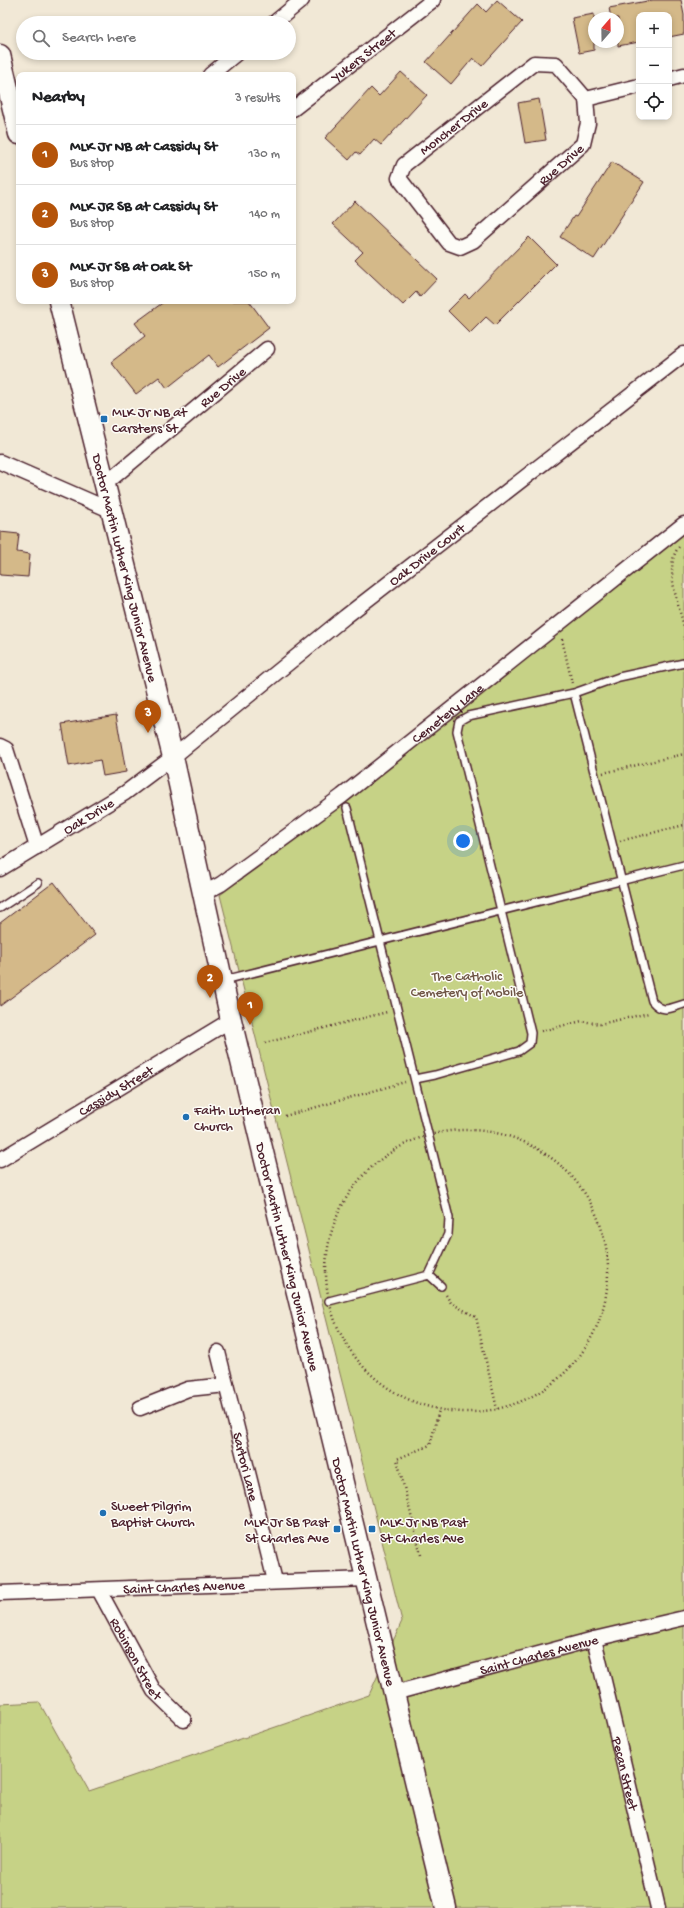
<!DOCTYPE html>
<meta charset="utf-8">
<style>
:root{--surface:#fff;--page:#f6f6f6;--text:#202124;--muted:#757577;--line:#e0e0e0;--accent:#b45309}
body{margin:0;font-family:"Gochi Hand",sans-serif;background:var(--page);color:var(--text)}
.controls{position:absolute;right:12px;top:12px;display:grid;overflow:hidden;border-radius:8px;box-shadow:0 2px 6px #0003}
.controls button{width:36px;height:36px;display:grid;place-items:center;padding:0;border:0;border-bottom:1px solid var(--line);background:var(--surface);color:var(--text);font:20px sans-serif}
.compass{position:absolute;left:588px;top:12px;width:36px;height:36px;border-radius:50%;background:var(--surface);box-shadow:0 2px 6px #0003;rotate:20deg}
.you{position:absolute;left:463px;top:841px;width:14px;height:14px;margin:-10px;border:3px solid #fff;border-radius:50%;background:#1a73e8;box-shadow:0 0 0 6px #1a73e833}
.badge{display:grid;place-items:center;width:26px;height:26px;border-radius:50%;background:var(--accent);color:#fff;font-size:13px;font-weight:700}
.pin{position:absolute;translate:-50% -33px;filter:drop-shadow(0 1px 2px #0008)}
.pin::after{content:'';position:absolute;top:21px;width:14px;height:12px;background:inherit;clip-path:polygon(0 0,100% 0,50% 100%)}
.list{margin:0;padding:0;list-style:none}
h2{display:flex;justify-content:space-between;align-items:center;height:52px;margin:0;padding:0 16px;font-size:17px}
h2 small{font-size:13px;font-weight:400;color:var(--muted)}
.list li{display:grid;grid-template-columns:26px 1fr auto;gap:12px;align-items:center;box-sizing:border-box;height:60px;padding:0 16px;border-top:1px solid var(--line)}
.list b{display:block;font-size:15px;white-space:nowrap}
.list p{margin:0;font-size:13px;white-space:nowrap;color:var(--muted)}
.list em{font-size:13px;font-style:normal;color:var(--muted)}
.icon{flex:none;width:22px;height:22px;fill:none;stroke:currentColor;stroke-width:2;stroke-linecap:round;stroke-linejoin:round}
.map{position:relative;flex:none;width:684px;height:1908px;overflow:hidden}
.search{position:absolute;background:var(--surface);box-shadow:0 2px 6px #0003;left:16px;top:16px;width:280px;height:44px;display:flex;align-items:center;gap:10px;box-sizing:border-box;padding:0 14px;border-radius:22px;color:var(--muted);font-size:15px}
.panel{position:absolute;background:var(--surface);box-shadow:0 2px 6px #0003;left:16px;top:72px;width:280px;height:232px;border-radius:8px}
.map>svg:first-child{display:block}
</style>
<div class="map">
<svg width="684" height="1908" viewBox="0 0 684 1908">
<rect width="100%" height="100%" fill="#f1e8d6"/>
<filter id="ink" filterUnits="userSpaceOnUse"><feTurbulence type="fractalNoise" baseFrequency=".025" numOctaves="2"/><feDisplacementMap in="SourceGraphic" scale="8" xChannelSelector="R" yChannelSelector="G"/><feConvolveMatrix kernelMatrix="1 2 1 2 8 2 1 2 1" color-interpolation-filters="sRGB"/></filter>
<g filter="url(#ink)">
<path fill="#c6d286" stroke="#887858" d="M 684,534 L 684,1908 L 0,1908 L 0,1704 L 39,1702 L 89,1791 L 369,1695 L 402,1621 L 220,895 L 353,796 Z"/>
<path fill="#d4b989" stroke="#4a1f2b" d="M 497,0 L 522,22 L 482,66 L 473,58 L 451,84 L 426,62 L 478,4 L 486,12 Z
M 653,0 L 681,0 L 684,15 L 684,34 L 669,37 L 669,15 L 639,15 L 639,42 L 618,46 L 618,18 L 611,18 L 609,8 Z
M 594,14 L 594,50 L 579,53 L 572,18 Z
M 401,72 L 427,95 L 381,145 L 374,139 L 360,155 L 356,152 L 349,160 L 325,138 L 371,88 L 379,96 Z
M 539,99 L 546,140 L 525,143 L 518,103 Z
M 612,162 L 644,182 L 594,259 L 560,237 L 574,216 L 576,217 Z
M 355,201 L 437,279 L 420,297 L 416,292 L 403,305 L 355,260 L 363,252 L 333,224 Z
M 529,237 L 556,264 L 495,325 L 486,317 L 470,333 L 448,311 L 465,294 L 469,298 Z
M 165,301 L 249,301 L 269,328 L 218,367 L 209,355 L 167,388 L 159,377 L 136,394 L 111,362 L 145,336 L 135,323 Z
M 0,532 L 19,534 L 17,552 L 30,554 L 28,577 L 0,575 Z
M 116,715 L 126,772 L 103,776 L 100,760 L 69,766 L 62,724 Z
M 54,882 L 95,935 L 0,1006 L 0,923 Z"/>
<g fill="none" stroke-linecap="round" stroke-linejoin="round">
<g stroke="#4a1f2b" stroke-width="10">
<path id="lane" d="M 574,693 L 652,1001 C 663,1014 670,1008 684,1004
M 0,908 L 38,883
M 224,980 L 684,865
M 415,1079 L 435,1075 L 519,1051 L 530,1043 L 531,1033 L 457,731 L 459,721 L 468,716 L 574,693 L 619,677 L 684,663
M 429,1275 L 441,1286
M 329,1301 L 429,1275 L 448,1234 L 449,1218 L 347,808"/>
</g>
<g stroke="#4a1f2b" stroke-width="17">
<g id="street">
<path d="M 274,23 L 302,0"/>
<path d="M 210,75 L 237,53"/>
<path d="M 669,79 L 684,75"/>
<path id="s1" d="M 586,99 L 556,64 L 534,63 L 404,165 L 399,178 L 449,243 L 460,247 L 473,241 L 583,144 L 588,123 L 586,99 L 639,86"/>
<path id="s2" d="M 293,109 L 433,0"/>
<path d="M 0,462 L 110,510"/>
<path id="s3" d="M 104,485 L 267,349"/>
<path d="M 0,746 L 6,749 L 37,847"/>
<path id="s4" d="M 0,869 L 125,793 L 173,757 L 345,617 L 684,354"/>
<path id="s5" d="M 204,893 L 221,884 L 342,796 L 684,524"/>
<path id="s6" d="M 0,1160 L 231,1020"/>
<path id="s7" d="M 218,1352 L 275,1581"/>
<path d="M 140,1408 L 188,1389 L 226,1385"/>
<path id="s8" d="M 99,1590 L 154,1691 L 184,1720"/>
<path id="s9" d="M 0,1593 L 367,1579"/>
<path id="s10" d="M 594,1639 L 658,1908"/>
<path id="s11" d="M 394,1693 L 594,1639 L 684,1618"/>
</g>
</g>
<g stroke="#4a1f2b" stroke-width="23">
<g id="secondary">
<path d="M 0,55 L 19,134"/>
<path id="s12" d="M 59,301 L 173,757 L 231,1020 L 446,1908"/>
</g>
</g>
<path stroke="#4a1f2b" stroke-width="2.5" stroke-dasharray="1 3" stroke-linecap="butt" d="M 679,547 C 663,565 679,606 684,627
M 562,639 L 572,683
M 603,773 L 684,754
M 620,841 L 684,825
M 541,1031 L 582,1021 L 600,1024 L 649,1013
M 265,1043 L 387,1012
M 285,1116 L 405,1082
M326 1271a141 141 0 1 1 282 0a141 141 0 1 1-282 0Z
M 446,1295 L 451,1303 L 476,1317 L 497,1409
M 421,1555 L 397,1459 L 430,1445 L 439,1410"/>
<use href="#lane" stroke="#fdfcf7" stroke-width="7"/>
<use href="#street" stroke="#fdfcf7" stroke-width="14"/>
<use href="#secondary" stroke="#fdfcf7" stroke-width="20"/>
</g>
</g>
<g fill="#1f6fb2" stroke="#fdfcf7" stroke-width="1.5">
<rect x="100" y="415" width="8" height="8" rx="2"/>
<circle cx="186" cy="1117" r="4"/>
<circle cx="103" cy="1513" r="4"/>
<rect x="333" y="1525" width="8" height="8" rx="2"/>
<rect x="368" y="1525" width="8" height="8" rx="2"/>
</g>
<g text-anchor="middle" stroke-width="3" stroke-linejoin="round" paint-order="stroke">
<g font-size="14" fill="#4a1f2b" stroke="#fdfcf7">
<text dy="5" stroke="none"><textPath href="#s2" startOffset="89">Yukers Street</textPath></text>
<text transform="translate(453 126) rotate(-38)" y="5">Moncher Drive</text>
<text dy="5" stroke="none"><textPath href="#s1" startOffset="472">Rue Drive</textPath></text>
<text dy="5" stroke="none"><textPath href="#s3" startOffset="154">Rue Drive</textPath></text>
<text dy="5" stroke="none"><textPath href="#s4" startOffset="531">Oak Drive Court</textPath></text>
<text dy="5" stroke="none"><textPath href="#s12" startOffset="275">Doctor Martin Luther King Junior Avenue</textPath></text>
<text dy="5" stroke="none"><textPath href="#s5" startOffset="303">Cemetery Lane</textPath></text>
<text dy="5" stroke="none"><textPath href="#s4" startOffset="103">Oak Drive</textPath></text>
<text dy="5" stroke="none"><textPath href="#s6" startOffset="135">Cassidy Street</textPath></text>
<text dy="5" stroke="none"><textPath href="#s12" startOffset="983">Doctor Martin Luther King Junior Avenue</textPath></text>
<text dy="5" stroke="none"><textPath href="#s7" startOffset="118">Sartori Lane</textPath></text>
<text dy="5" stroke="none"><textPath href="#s12" startOffset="1307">Doctor Martin Luther King Junior Avenue</textPath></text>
<text dy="5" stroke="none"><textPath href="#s9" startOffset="184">Saint Charles Avenue</textPath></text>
<text dy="5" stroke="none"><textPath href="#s11" startOffset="150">Saint Charles Avenue</textPath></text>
<text dy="5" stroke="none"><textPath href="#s8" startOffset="78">Robinson Street</textPath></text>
<text dy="5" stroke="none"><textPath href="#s10" startOffset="138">Pecan Street</textPath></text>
</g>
<g font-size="14" fill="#4a1f2b" stroke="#fdfcf7" text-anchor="start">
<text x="112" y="416">MLK Jr NB at<tspan x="112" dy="16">Carstens St</tspan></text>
<text x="194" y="1114">Faith Lutheran<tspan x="194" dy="16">Church</tspan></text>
<text x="111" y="1510">Sweet Pilgrim<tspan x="111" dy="16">Baptist Church</tspan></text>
<text x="329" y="1526" text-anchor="end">MLK Jr SB Past<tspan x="329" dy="16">St Charles Ave</tspan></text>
<text x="380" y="1526">MLK Jr NB Past<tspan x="380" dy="16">St Charles Ave</tspan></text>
</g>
<g font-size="14" fill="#6f5546" stroke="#fdfcf7">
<text x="467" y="980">The Catholic<tspan x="467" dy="16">Cemetery of Mobile</tspan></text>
</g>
</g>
</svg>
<div class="controls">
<button>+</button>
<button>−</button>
<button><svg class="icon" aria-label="locate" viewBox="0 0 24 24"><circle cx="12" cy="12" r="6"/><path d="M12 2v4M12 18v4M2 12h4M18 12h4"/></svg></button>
</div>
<svg class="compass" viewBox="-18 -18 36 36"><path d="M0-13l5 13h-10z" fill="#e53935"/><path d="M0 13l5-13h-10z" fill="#757577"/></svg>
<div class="you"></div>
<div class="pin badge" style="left:250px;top:1025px">1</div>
<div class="pin badge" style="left:210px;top:998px">2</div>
<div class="pin badge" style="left:148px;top:733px">3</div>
<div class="search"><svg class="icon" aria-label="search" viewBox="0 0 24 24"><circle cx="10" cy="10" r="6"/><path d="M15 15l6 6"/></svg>Search here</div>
<section class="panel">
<h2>Nearby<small>3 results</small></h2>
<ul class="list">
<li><span class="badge">1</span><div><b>MLK Jr NB at Cassidy St</b><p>Bus stop</p></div><em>130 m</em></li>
<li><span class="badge">2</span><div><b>MLK JR SB at Cassidy St</b><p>Bus stop</p></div><em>140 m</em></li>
<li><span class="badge">3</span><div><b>MLK Jr SB at Oak St</b><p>Bus stop</p></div><em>150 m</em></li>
</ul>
</section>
</div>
